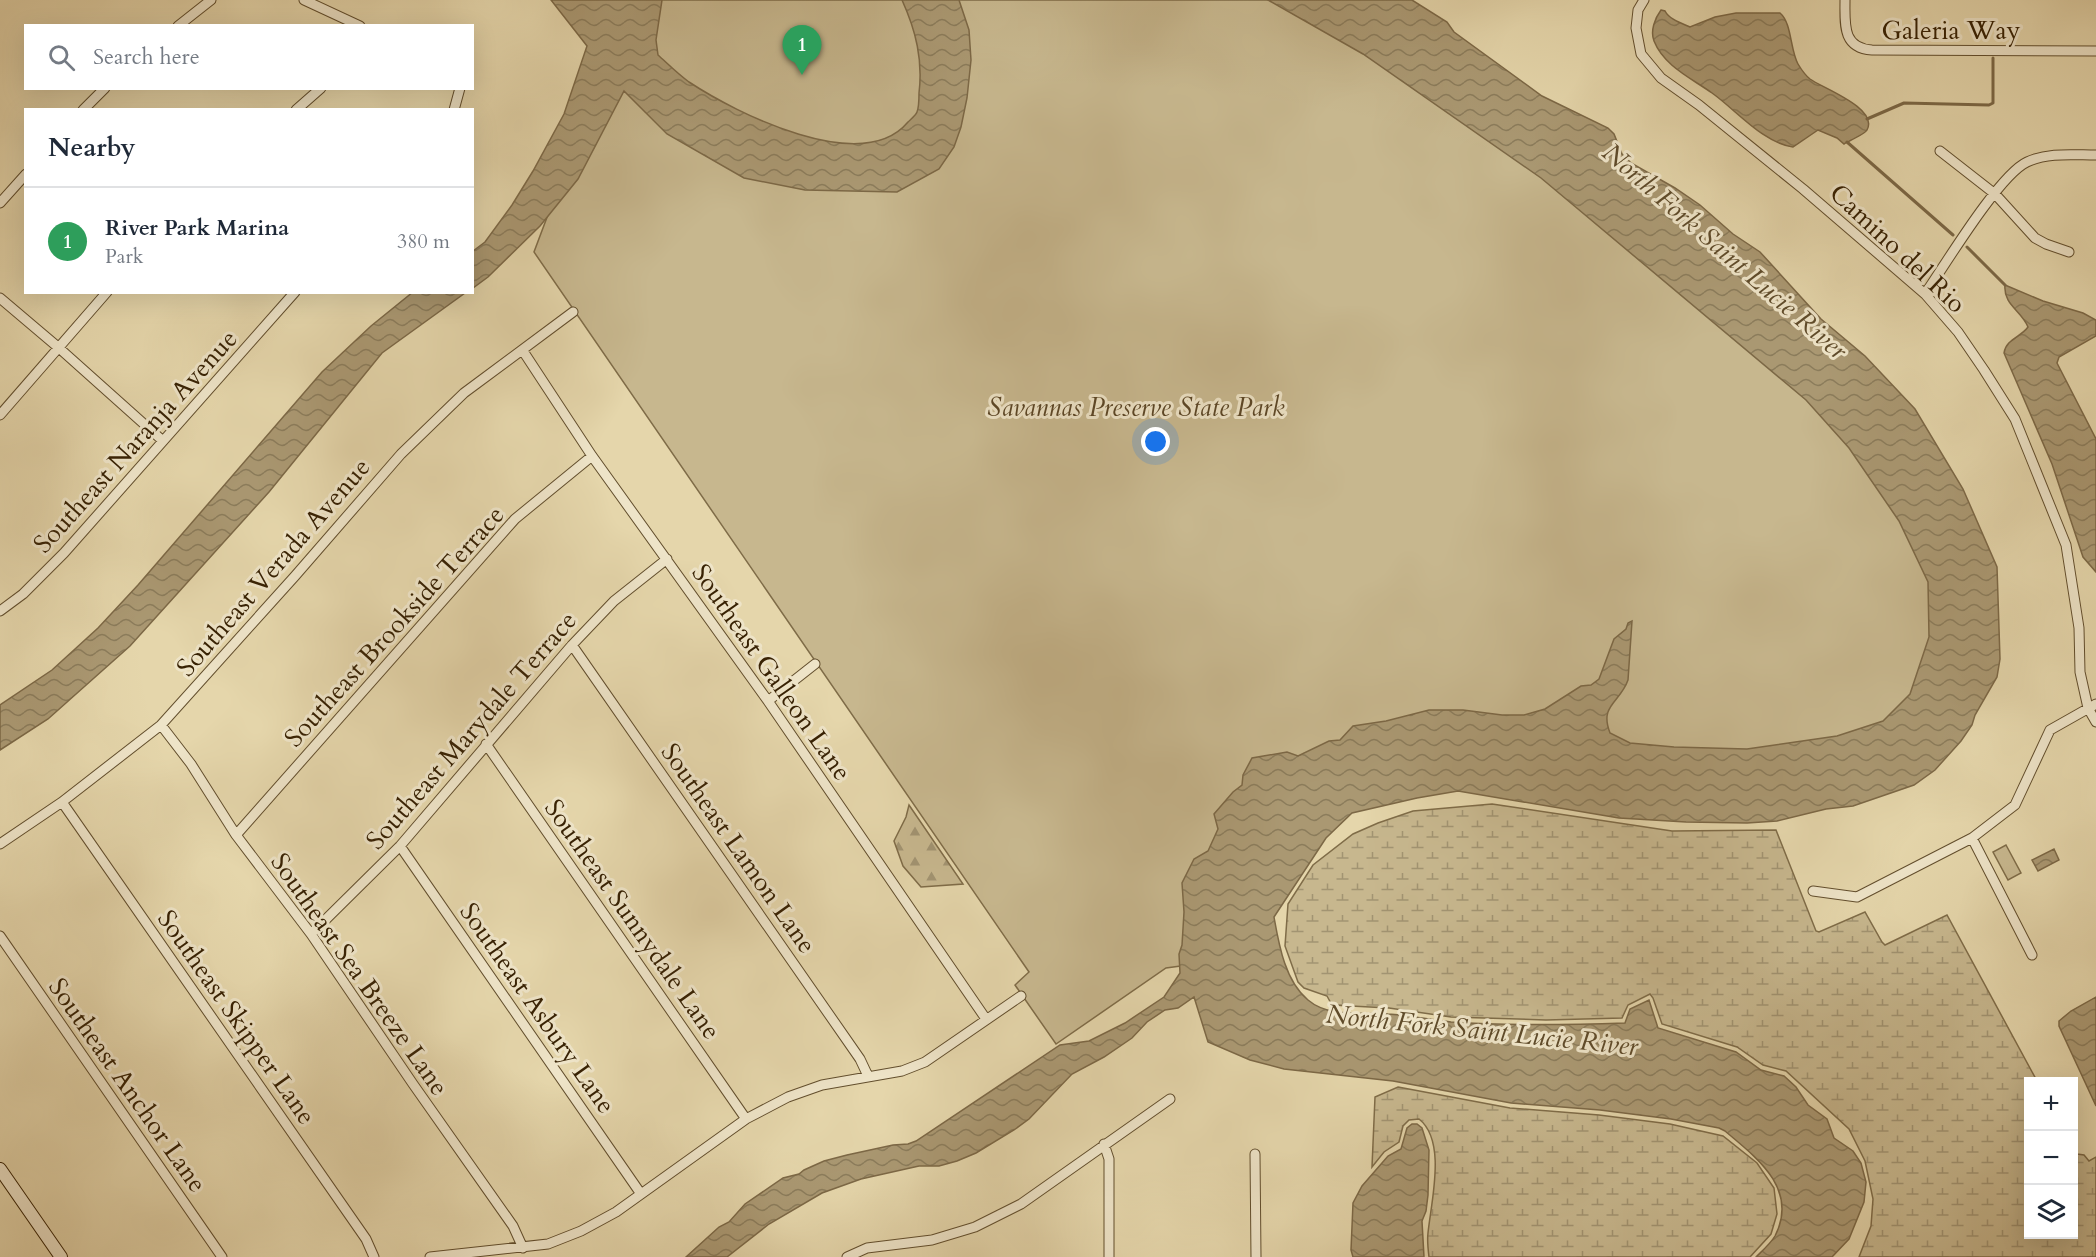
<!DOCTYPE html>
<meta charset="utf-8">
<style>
:root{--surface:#fff;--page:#f2f2f3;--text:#1f2937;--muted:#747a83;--line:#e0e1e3;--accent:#8f2418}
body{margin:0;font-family:Cardo,serif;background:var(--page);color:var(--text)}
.controls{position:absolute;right:18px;bottom:18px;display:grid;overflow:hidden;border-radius:0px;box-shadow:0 6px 24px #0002}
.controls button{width:54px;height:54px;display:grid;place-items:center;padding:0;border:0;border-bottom:2px solid var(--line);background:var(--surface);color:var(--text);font:30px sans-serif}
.you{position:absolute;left:1156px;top:442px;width:21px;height:21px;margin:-15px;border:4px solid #fff;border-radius:50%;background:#1a73e8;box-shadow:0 0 0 9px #1a73e833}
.badge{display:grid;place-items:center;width:39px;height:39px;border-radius:50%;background:var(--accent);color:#fff;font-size:20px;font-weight:700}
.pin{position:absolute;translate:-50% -50px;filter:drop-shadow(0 2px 3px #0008)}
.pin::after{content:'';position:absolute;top:32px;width:21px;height:18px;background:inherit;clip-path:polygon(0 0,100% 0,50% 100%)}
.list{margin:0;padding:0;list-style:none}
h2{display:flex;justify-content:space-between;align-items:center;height:78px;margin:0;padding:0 24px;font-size:26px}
h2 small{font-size:20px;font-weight:400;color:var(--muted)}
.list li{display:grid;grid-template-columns:39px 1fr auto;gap:18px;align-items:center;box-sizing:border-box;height:108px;padding:0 24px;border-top:2px solid var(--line)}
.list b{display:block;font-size:22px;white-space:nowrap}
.list p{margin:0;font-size:20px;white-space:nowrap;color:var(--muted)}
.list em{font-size:20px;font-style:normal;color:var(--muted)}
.icon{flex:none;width:33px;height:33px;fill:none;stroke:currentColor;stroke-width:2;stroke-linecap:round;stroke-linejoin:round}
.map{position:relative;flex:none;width:2096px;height:1257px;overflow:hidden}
.search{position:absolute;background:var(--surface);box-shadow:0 6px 24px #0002;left:24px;top:24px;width:450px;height:66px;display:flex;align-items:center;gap:15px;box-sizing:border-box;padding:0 21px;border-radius:0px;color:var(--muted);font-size:22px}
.panel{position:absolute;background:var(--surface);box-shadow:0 6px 24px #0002;left:24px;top:108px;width:450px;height:186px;border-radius:0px}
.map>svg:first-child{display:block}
</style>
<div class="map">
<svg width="2096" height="1257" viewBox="0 0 2096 1257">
<defs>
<pattern id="forest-firs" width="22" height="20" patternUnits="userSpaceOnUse" patternTransform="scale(1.5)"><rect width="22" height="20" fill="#c7b78e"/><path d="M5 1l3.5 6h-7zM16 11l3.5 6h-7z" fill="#a29472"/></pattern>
<pattern id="wetland-marsh" width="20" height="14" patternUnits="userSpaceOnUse" patternTransform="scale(1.5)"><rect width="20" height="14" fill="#c7b78e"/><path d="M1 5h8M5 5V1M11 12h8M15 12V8" fill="none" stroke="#a29472"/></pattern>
<pattern id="water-waves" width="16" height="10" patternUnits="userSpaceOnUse" patternTransform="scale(1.5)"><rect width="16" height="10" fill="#aa9872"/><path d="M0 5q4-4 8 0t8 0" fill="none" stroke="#8b7c5b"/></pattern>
</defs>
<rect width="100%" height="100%" fill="#e5d6ab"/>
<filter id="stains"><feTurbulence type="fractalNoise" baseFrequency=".00333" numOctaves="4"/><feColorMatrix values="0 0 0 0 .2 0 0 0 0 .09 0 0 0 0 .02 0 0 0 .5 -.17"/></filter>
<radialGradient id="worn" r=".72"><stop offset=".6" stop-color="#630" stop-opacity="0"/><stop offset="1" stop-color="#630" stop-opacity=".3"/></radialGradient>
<path fill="url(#forest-firs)" stroke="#7f6c48" stroke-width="1.5" d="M 909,805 L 963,884 L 921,887 L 903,866 L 894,841 L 906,817 Z"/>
<path fill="url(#wetland-marsh)" stroke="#7f6c48" stroke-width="1.5" d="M 1492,804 L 1672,831 L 1776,830 L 1816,931 L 1819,932 L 1865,912 L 1882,942 L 1885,945 L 1947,915 L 2037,1081 L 2028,1082 L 2028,1234 L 2074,1234 L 2074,1149 L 2077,1154 L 2084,1155 L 2089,1161 L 2096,1157 L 2096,1257 L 1859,1257 L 1871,1226 L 1873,1199 L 1865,1161 L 1849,1129 L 1786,1071 L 1763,1065 L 1737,1047 L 1662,1024 L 1653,998 L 1650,994 L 1628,1005 L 1622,1018 L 1546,1020 L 1451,1017 L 1389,1008 L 1332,1005 L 1327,996 L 1304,988 L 1298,982 L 1285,946 L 1288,904 L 1313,865 L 1353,834 L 1378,823 L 1413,811 Z
M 1398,1087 L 1510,1108 L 1599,1115 L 1670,1124 L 1723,1136 L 1757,1163 L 1774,1188 L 1777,1214 L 1771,1234 L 1750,1257 L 1429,1257 C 1428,1249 1427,1241 1428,1233 C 1431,1202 1447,1141 1419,1119 L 1409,1120 L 1403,1126 L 1399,1142 L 1384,1152 L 1372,1167 L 1375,1097 Z"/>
<path fill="#c7b78e" stroke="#7f6c48" stroke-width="1.5" d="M 599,0 L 1336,0 L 1898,430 L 1959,639 L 1883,750 L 1309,775 L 1210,962 L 1166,968 L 1056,1044 L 1015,985 L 1029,972 L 534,252 L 573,148 Z
M 2006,845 L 2021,873 L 2008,880 L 1993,852 Z"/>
<path fill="url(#water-waves)" stroke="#7c6846" stroke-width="1.5" d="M 551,0 L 662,0 L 656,40 L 658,55 C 668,64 678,74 689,82 C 736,113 862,177 908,122 C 911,119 916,115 917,112 C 919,107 919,99 919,93 C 923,60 916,31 902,0 L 959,0 L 969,30 L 971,60 L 967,98 L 961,127 L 954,147 L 939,169 L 897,192 L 805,190 L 744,178 L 667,134 L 624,91 L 578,179 L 540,226 L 488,277 L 473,288 L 473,251 L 485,242 L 512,205 L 533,171 L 564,114 L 587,46 Z
M 1268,0 L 1412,0 L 1447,22 L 1454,32 L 1542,96 L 1608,128 L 1614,134 L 1622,154 L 1631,163 L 1675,188 L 1700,205 L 1733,234 L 1760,252 L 1821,319 L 1865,356 L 1915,409 L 1963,489 L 1997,567 L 2000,659 L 1997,677 L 1975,715 L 1972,725 L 1961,741 L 1935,770 L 1914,785 L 1853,806 L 1826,809 L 1777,821 L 1747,823 L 1686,822 L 1619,818 L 1458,791 L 1417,798 L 1352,813 L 1326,838 L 1274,917 C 1279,945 1285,981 1308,1000 C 1329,1018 1362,1012 1388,1014 C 1409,1015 1430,1020 1451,1022 C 1509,1026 1567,1025 1625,1023 L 1630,1009 L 1649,1000 L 1658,1028 L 1736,1052 L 1761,1070 L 1784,1076 L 1796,1087 L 1808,1105 L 1827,1119 L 1834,1138 L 1853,1151 L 1861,1163 L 1866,1182 L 1864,1202 L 1849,1239 L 1832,1257 L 1756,1257 C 1762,1251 1771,1243 1775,1236 C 1799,1189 1757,1158 1725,1131 L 1719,1128 L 1671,1119 L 1600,1110 L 1511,1103 L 1393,1081 L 1284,1069 L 1250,1060 L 1208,1042 L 1194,997 L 1178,1008 L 1165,1010 L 1147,1022 L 1132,1038 L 1104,1057 L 1072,1074 L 1029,1119 L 1014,1130 L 976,1153 L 957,1161 L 939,1166 L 919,1166 L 861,1179 L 822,1193 L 769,1224 L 727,1257 L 686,1257 L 719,1227 L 729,1222 L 745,1204 L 783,1178 L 799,1174 L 804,1170 L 824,1161 L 847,1155 L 893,1145 L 908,1144 L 916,1141 L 1060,1045 L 1089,1041 L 1125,1023 L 1164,997 L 1180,973 L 1179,954 L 1182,945 L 1184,912 L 1182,883 L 1194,859 L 1208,851 L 1218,829 L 1214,814 L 1233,792 L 1242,785 L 1243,775 L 1252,758 L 1287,752 L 1298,756 L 1329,741 L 1340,740 L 1353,726 L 1386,721 L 1429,710 L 1463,710 L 1502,715 L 1524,715 L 1545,709 L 1581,686 L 1591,685 L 1599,679 L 1614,639 L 1626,629 L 1628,623 L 1632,621 L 1628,680 C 1620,703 1599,705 1610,733 L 1630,743 L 1674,747 L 1747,749 L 1837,736 L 1883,721 L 1910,694 L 1929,637 L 1928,582 L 1899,521 L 1849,448 L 1806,400 L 1541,178 L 1363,54 Z
M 1661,10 L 1665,11 C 1669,19 1681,23 1690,27 L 1715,17 L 1736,13 L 1780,13 C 1792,23 1790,50 1798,64 C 1801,69 1805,75 1810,79 C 1822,88 1879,108 1867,130 C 1865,134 1849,141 1844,144 L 1837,138 L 1818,130 L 1793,147 C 1763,143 1736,110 1712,93 C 1691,78 1664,66 1654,41 C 1650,31 1655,18 1661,10 Z
M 2005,285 L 2043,301 L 2083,313 L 2096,320 L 2096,336 L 2059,357 L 2057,363 L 2096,439 L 2096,572 L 2083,557 L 2052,464 L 2004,353 C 2006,339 2021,337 2028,327 C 2022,311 2003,305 2005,285 Z
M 413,292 L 465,293 L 382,353 L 269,492 L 130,646 L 48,719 L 0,750 L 0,705 L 52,670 L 98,628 L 138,585 L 322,372 L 371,326 Z
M 2054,849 L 2059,860 L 2038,871 L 2032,860 Z
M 2096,997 L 2096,1106 L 2059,1026 L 2059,1021 L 2071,1011 Z
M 1412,1124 L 1417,1124 L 1422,1128 L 1429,1150 L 1428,1195 L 1426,1211 L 1422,1221 L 1424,1257 L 1353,1257 L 1351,1250 L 1353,1203 L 1362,1186 L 1388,1156 L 1401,1149 L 1407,1128 Z"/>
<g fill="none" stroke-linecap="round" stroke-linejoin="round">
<path stroke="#7c6846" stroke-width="3" d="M 1867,119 L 1904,103 L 1989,105 L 1993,103 L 1993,58
M 1847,142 L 1953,235
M 1967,247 L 2005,285"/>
<g stroke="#624e2d" stroke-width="11">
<path id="street" d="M 304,0 L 360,26
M 1644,0 L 1638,10 L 1636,28 L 1641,54 L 1661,78 L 1699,105 L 1803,189 L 1925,294 L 1958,332 L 1984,370 L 2015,419 L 2066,545 L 2079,628 L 2080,672 L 2088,708 L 2096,722
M 1845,0 C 1845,24 1842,48 1872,50 L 2096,51
M 178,26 L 211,0
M 83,110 L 105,88
M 296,110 L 321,88
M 454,110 L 460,88
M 1940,151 L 1995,194 L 2035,238 L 2046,244 L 2069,252
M 0,203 L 26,174
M 1925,294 C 1945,265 1999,175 2027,162 C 2048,152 2073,155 2096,155
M 0,298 L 59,348 L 163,441
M 523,351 L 592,456 L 768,701 L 986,1019
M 0,415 L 107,292
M 0,611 L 23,594 L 64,553 L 295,292
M 572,645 L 860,1059 L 868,1076
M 768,701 L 815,664
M 161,725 L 191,764 L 236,835 L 311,934 L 413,1084 L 513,1226 L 523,1248
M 486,744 L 746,1119
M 62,802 L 366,1239 L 374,1257
M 236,835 L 515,519 L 592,456
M 1972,838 L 2032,955
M 0,844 L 62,802 L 161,725 L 295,576 L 401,454 L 464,393 L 573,312
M 400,846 L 641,1194
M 1813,891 L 1857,897 L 1972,838 L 2015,805 L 2050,730 L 2096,704
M 311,934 L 400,846 L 572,645 L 614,601 L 667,559
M 0,936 L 222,1257
M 1104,1144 L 1109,1159 L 1109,1257
M 1255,1154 L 1256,1257
M 430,1257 L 548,1244 L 581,1231 L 616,1212 L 746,1119 L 788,1097 L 822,1085 L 902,1071 L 925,1062 L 1021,996
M 847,1257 L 867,1248 L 932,1240 L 975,1227 L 1021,1204 L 1170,1099"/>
</g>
<g stroke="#372103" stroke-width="14">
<path id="secondary" d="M 0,1169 L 61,1257"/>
</g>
<use href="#street" stroke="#eee4c8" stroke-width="9"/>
<use href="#secondary" stroke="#eee4c8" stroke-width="12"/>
</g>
<g text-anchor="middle" stroke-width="6" stroke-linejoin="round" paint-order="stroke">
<g font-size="26" fill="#372103" stroke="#eee4c8">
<text x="1951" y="39">Galeria Way</text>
<text transform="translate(1898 248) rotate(43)" y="9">Camino del Rio</text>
<text transform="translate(135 441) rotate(-48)" y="9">Southeast Naranja Avenue</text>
<text transform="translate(273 567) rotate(-49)" y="9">Southeast Verada Avenue</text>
<text transform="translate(394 626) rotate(-48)" y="9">Southeast Brookside Terrace</text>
<text transform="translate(772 672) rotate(55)" y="9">Southeast Galleon Lane</text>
<text transform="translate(471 730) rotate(-49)" y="9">Southeast Marydale Terrace</text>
<text transform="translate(739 848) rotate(55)" y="9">Southeast Lamon Lane</text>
<text transform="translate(633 919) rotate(55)" y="9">Southeast Sunnydale Lane</text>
<text transform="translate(360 974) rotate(55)" y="9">Southeast Sea Breeze Lane</text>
<text transform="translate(538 1008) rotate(55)" y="9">Southeast Asbury Lane</text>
<text transform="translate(237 1017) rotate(55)" y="9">Southeast Skipper Lane</text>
<text transform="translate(128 1085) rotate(55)" y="9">Southeast Anchor Lane</text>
</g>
<g font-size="26" font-style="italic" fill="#5b4626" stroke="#eee4c8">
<text x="1136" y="416">Savannas Preserve State Park</text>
</g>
<g font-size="27" font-style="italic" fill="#5f4b2a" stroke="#eee4c8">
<text transform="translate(1725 251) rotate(41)" y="9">North Fork Saint Lucie River</text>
<text transform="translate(1482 1030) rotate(6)" y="9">North Fork Saint Lucie River</text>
</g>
</g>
<rect width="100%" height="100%" filter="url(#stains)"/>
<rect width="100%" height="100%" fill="url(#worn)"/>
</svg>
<div class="controls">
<button>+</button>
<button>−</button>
<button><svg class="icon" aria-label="layers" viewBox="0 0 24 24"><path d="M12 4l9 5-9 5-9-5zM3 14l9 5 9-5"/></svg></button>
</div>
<div class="you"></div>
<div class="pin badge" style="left:802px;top:75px;background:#2e9e5b">1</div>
<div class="search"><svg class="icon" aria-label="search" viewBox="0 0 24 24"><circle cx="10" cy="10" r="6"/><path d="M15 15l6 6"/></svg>Search here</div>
<section class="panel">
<h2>Nearby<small></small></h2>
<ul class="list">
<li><span class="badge" style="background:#2e9e5b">1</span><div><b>River Park Marina</b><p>Park</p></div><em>380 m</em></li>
</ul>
</section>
</div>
